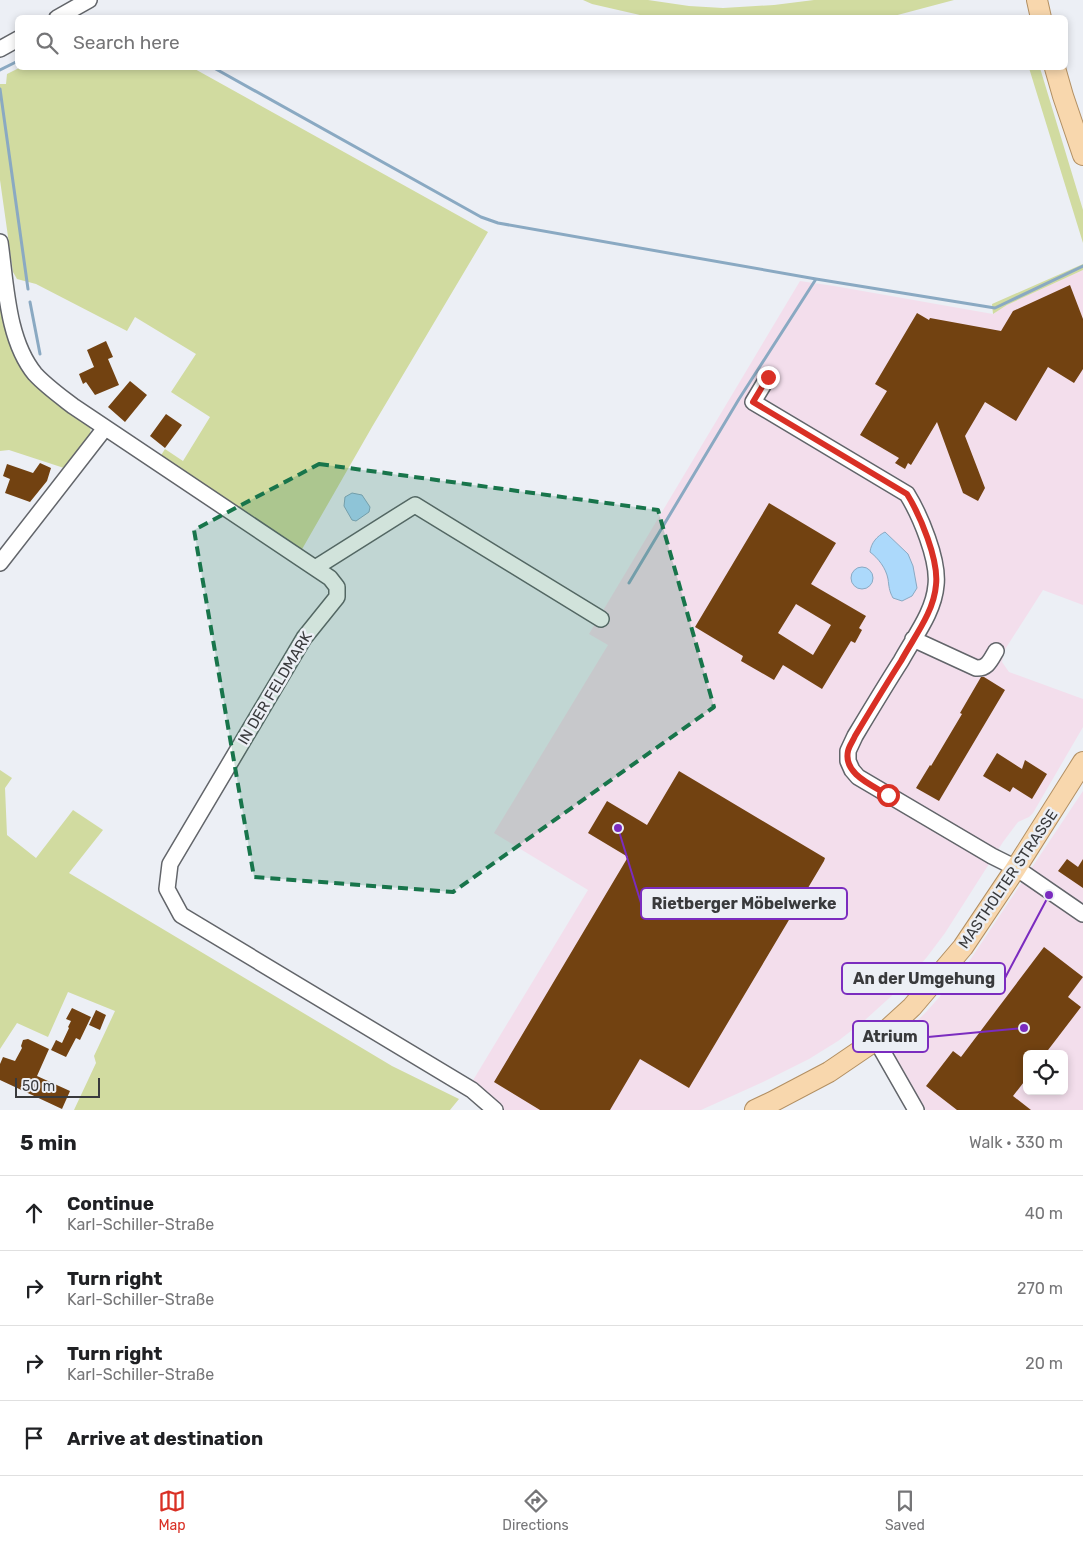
<!DOCTYPE html>
<meta charset="utf-8">
<style>
:root{--surface:#fff;--page:#f6f6f6;--text:#202124;--muted:#757577;--line:#e0e0e0;--accent:#d93025}
body{margin:0;font-family:Rubik,sans-serif;background:var(--page);color:var(--text)}
.controls{position:absolute;right:15px;bottom:15px;display:grid;overflow:hidden;border-radius:8px;box-shadow:0 2px 8px #0003}
.controls button{width:45px;height:45px;display:grid;place-items:center;padding:0;border:0;border-bottom:1px solid var(--line);background:var(--surface);color:var(--text);font:25px sans-serif}
.scale{position:absolute;left:15px;bottom:12px;width:85px;box-sizing:border-box;padding-left:5px;border:2px solid #393a3c;border-top:0;font-size:14px;line-height:18px;white-space:nowrap;color:#393a3c;-webkit-text-stroke:4px #eceff5;paint-order:stroke}
.stop{position:absolute;width:15px;height:15px;margin:-11px;border:4px solid #d93025;border-radius:50%;background:#fff}
.stop.end{background:#d93025;border-color:#fff;box-shadow:0 1px 5px #0008}
.list{margin:0;padding:0;list-style:none}
h2{display:flex;justify-content:space-between;align-items:center;height:65px;margin:0;padding:0 20px;font-size:21px}
h2 small{font-size:16px;font-weight:400;color:var(--muted)}
.list li{display:grid;grid-template-columns:32px 1fr auto;gap:15px;align-items:center;box-sizing:border-box;height:75px;padding:0 20px;border-top:1px solid var(--line)}
.list b{display:block;font-size:19px;white-space:nowrap}
.list p{margin:0;font-size:16px;white-space:nowrap;color:var(--muted)}
.list em{font-size:16px;font-style:normal;color:var(--muted)}
.icon{flex:none;width:28px;height:28px;fill:none;stroke:currentColor;stroke-width:2;stroke-linecap:round;stroke-linejoin:round}
.map{position:relative;flex:none;width:1083px;height:1110px;overflow:hidden}
.search{position:absolute;background:var(--surface);box-shadow:0 2px 8px #0003;left:15px;right:15px;top:15px;height:55px;display:flex;align-items:center;gap:12px;box-sizing:border-box;padding:0 18px;border-radius:8px;color:var(--muted);font-size:19px}
.sheet{height:365px;background:var(--surface)}
nav{display:flex;justify-content:space-around;align-items:center;box-sizing:border-box;height:70px;border-top:1px solid var(--line);background:var(--surface);font-size:14px;color:var(--muted)}
nav a{display:grid;justify-items:center;gap:2px}
nav .on{color:var(--accent)}
.map>svg:first-child{display:block}
</style>
<div class="map">
<svg width="1083" height="1110" viewBox="0 0 1083 1110">
<rect width="100%" height="100%" fill="#eceff5"/>
<path fill="#f3deec" fill-rule="evenodd" d="M 1083,270 L 1083,605 L 1043,590 L 1004,651 L 1002,662 L 1009,672 L 1083,699 L 1083,727 L 1033,813 L 1029,817 L 1018,822 L 1003,842 L 945,933 L 927,957 L 897,991 L 865,1020 L 838,1041 L 809,1059 L 763,1082 L 701,1110 L 503,1110 L 472,1082 L 588,890 L 494,833 L 608,645 L 589,634 L 800,281 L 834,286 L 993,314 L 1007,305 Z
M 1083,791 L 1083,1110 L 926,1110 L 894,1056 L 901,1037 L 927,1011 L 964,969 ZM 1027,1054 L 1064,1054 L 1064,1091 L 1027,1091 Z"/>
<path fill="#d1dba0" d="M 583,0 L 648,0 L 689,6 L 723,8 L 774,5 L 814,0 L 954,0 L 890,17 L 653,18 L 592,4 Z
M 19,68 L 193,68 L 488,232 L 372,427 L 301,551 L 160,457 L 165,449 L 183,461 L 210,417 L 171,392 L 196,354 L 135,317 L 127,331 L 36,284 L 17,279 L 13,272 L 0,180 L 0,84 L 6,84 L 7,74 Z
M 1029,68 L 1040,68 L 1083,210 L 1083,243 Z
M 1083,264 L 1083,270 L 1007,305 L 993,314 L 992,304 Z
M 0,286 L 16,356 L 90,424 C 94,442 75,456 64,468 L 9,450 L 0,451 Z
M 0,770 L 12,778 L 5,788 L 7,835 L 36,858 L 73,810 L 103,830 L 69,873 L 392,1066 L 459,1099 L 450,1110 L 74,1110 L 96,1063 L 94,1056 L 115,1011 L 68,992 L 48,1037 L 17,1023 L 0,1049 Z"/>
<path fill="#acd9fb" stroke="#8aa9c2" d="M 352,493 L 362,495 L 370,507 L 369,512 L 356,521 L 352,520 L 344,506 L 345,497 Z
M 885,532 L 908,554 L 913,566 L 917,588 L 912,596 L 902,601 L 893,598 C 889,591 889,586 888,579 C 886,568 878,558 870,552 C 871,543 877,536 885,532 Z
M851 578a11 11 0 1 1 22 0a11 11 0 1 1-22 0Z"/>
<g fill="none" stroke-linecap="round" stroke-linejoin="round">
<path stroke="#8aa9c2" stroke-width="3" d="M 214,68 L 481,217 L 498,223 L 816,279 L 995,308 L 1083,266
M 0,70 L 18,61
M 0,89 L 28,289
M 30,302 L 40,354
M 629,583 L 739,399 L 816,279"/>
</g>
<path fill="#724211" fill-rule="evenodd" d="M 1070,285 L 1083,319 L 1083,369 L 1074,383 L 1048,367 L 1016,421 L 985,402 L 965,436 L 985,488 L 978,501 L 963,493 L 937,422 L 911,465 L 908,463 L 905,469 L 895,463 L 899,458 L 860,435 L 887,391 L 875,384 L 917,313 L 929,320 L 930,318 L 1001,331 L 1013,311 Z
M 106,341 L 113,357 L 108,359 L 119,385 L 95,395 L 86,382 L 83,384 L 79,374 L 94,367 L 87,350 Z
M 130,381 L 147,395 L 125,422 L 108,407 Z
M 166,414 L 182,425 L 165,448 L 150,436 Z
M 40,463 L 51,468 L 47,481 L 30,502 L 5,493 L 10,479 L 3,476 L 7,464 L 33,473 Z
M 769,503 L 836,543 L 811,584 L 866,616 L 859,628 L 862,630 L 855,643 L 851,641 L 822,689 L 783,665 L 774,680 L 741,661 L 743,656 L 695,627 ZM 796,604 L 831,625 L 813,655 L 778,633 Z
M 981,677 L 984,677 L 1005,690 L 939,801 L 916,788 L 930,765 L 931,766 L 962,714 L 960,713 Z
M 997,753 L 1022,769 L 1025,760 L 1047,774 L 1032,799 L 1013,787 L 1010,792 L 983,776 Z
M 679,771 L 825,858 L 824,861 L 689,1088 L 640,1059 L 610,1110 L 540,1110 L 494,1082 L 628,857 L 588,833 L 607,801 L 647,825 Z
M 1067,859 L 1078,867 L 1083,859 L 1083,888 L 1058,871 Z
M 1044,947 L 1083,977 L 1068,997 L 1081,1007 L 1045,1054 L 1027,1054 L 1027,1078 L 1013,1096 L 1031,1110 L 957,1110 L 926,1086 L 953,1051 L 961,1057 Z
M 72,1008 L 91,1017 L 80,1040 L 76,1038 L 66,1057 L 51,1050 L 56,1040 L 62,1043 L 69,1028 L 68,1027 L 71,1021 L 66,1019 Z
M 96,1010 L 106,1015 L 100,1030 L 89,1025 Z
M 28,1039 L 49,1049 L 37,1076 L 70,1091 L 62,1109 L 0,1080 L 0,1064 L 3,1057 L 15,1061 L 22,1048 L 21,1046 L 23,1040 Z"/>
<g fill="none" stroke-linecap="round" stroke-linejoin="round">
<g stroke="#62656a" stroke-width="18">
<path id="minor" d="M 57,18 L 89,0
M 0,49 L 18,39
M 0,242 C 6,284 7,340 35,374 C 46,386 60,396 73,406 L 315,568 L 330,578 L 337,587 L 337,597 L 304,638 L 170,864 L 167,889 L 181,915 L 472,1090 L 495,1110
M 768,377 L 753,402 L 907,494 C 920,515 939,560 936,585 C 934,612 914,637 901,661 C 885,686 870,711 855,736 L 848,751 L 848,761 L 852,770 L 858,777 L 992,856 L 1016,868 L 1083,914
M 0,563 L 105,428
M 315,568 L 415,505 L 601,619
M 913,639 L 976,668 C 988,669 991,659 996,651
M 876,1040 L 916,1110"/>
</g>
<g stroke="#b28f62" stroke-width="22">
<path id="major" d="M 1037,0 L 1041,18
M 1055,68 L 1063,96 L 1083,155
M 755,1110 L 772,1102 L 829,1072 L 876,1040 L 912,1007 L 963,947 L 1016,868 L 1083,762"/>
</g>
<use href="#minor" stroke="#fff" stroke-width="15"/>
<use href="#major" stroke="#f8d7ad" stroke-width="20"/>
</g>
<g fill="none" stroke-linecap="round" stroke-linejoin="round">
<path stroke="#d93025" stroke-width="6" d="M 768,377 L 753,402 L 907,494 C 920,515 939,560 936,585 C 934,612 914,637 901,661 C 885,686 870,711 855,736 C 853,741 849,746 848,751 C 843,774 872,785 888,795"/>
</g>
<path fill="#18754b" fill-opacity="0.2" stroke="#18754b" stroke-width="4" stroke-dasharray="10 6" stroke-linejoin="round" d="M 319,464 L 658,510 L 714,707 L 453,892 L 254,877 L 194,530 Z"/>
<g text-anchor="middle" stroke-width="5" stroke-linejoin="round" paint-order="stroke">
<g font-size="15" fill="#393a3c" stroke="#eceff5">
<text transform="translate(275 688) rotate(-59)" y="5">IN DER FELDMARK</text>
<text transform="translate(1008 879) rotate(-56)" y="5">MASTHOLTER STRASSE</text>
</g>
</g>
<path fill="none" stroke="#7b2cbf" stroke-width="2" d="M618 828L641 903M1049 895L1005 978M1024 1028L928 1037"/>
<g fill="#7b2cbf" stroke="#eceff5" stroke-width="2">
<circle cx="618" cy="828" r="5"/>
<circle cx="1049" cy="895" r="5"/>
<circle cx="1024" cy="1028" r="5"/>
</g>
<g fill="#eceff5" stroke="#7b2cbf" stroke-width="2">
<rect x="641" y="888" width="206" height="31" rx="5"/>
<rect x="842" y="963" width="163" height="31" rx="5"/>
<rect x="853" y="1021" width="75" height="31" rx="5"/>
</g>
<g font-size="16" text-anchor="middle" font-weight="bold" fill="#393a3c">
<text x="744" y="909">Rietberger Möbelwerke</text>
<text x="924" y="984">An der Umgehung</text>
<text x="890" y="1042">Atrium</text>
</g>
</svg>
<div class="controls">
<button><svg class="icon" aria-label="locate" viewBox="0 0 24 24"><circle cx="12" cy="12" r="6"/><path d="M12 2v4M12 18v4M2 12h4M18 12h4"/></svg></button>
</div>
<div class="scale">50 m</div>
<div class="stop" style="left:888px;top:795px"></div>
<div class="stop end" style="left:768px;top:377px"></div>
<div class="search"><svg class="icon" aria-label="search" viewBox="0 0 24 24"><circle cx="10" cy="10" r="6"/><path d="M15 15l6 6"/></svg>Search here</div>
</div>
<section class="sheet">
<h2>5 min<small>Walk · 330 m</small></h2>
<ul class="list">
<li><svg class="icon" aria-label="ahead" viewBox="0 0 24 24"><path d="M12 20V5M6 11l6-6 6 6"/></svg><div><b>Continue</b><p>Karl-Schiller-Straße</p></div><em>40 m</em></li>
<li><svg class="icon" aria-label="right" viewBox="0 0 24 24"><path d="M7 20v-9h11M14 6l5 5-5 5"/></svg><div><b>Turn right</b><p>Karl-Schiller-Straße</p></div><em>270 m</em></li>
<li><svg class="icon" aria-label="right" viewBox="0 0 24 24"><path d="M7 20v-9h11M14 6l5 5-5 5"/></svg><div><b>Turn right</b><p>Karl-Schiller-Straße</p></div><em>20 m</em></li>
<li><svg class="icon" aria-label="arrive" viewBox="0 0 24 24"><path d="M6 21V4h12l-3 4 3 4H6"/></svg><div><b>Arrive at destination</b></div></li>
</ul>
</section>
<nav>
<a class="on"><svg class="icon" aria-label="map" viewBox="0 0 24 24"><path d="M3 6l6-2 6 2 6-2v14l-6 2-6-2-6 2zM9 4v14M15 6v14"/></svg>Map</a>
<a><svg class="icon" aria-label="directions" viewBox="0 0 24 24"><path d="M12 3l9 9-9 9-9-9zM9 14v-3h6M13 9l2 2-2 2"/></svg>Directions</a>
<a><svg class="icon" aria-label="saved" viewBox="0 0 24 24"><path d="M7 4h10v16l-5-4-5 4z"/></svg>Saved</a>
</nav>
